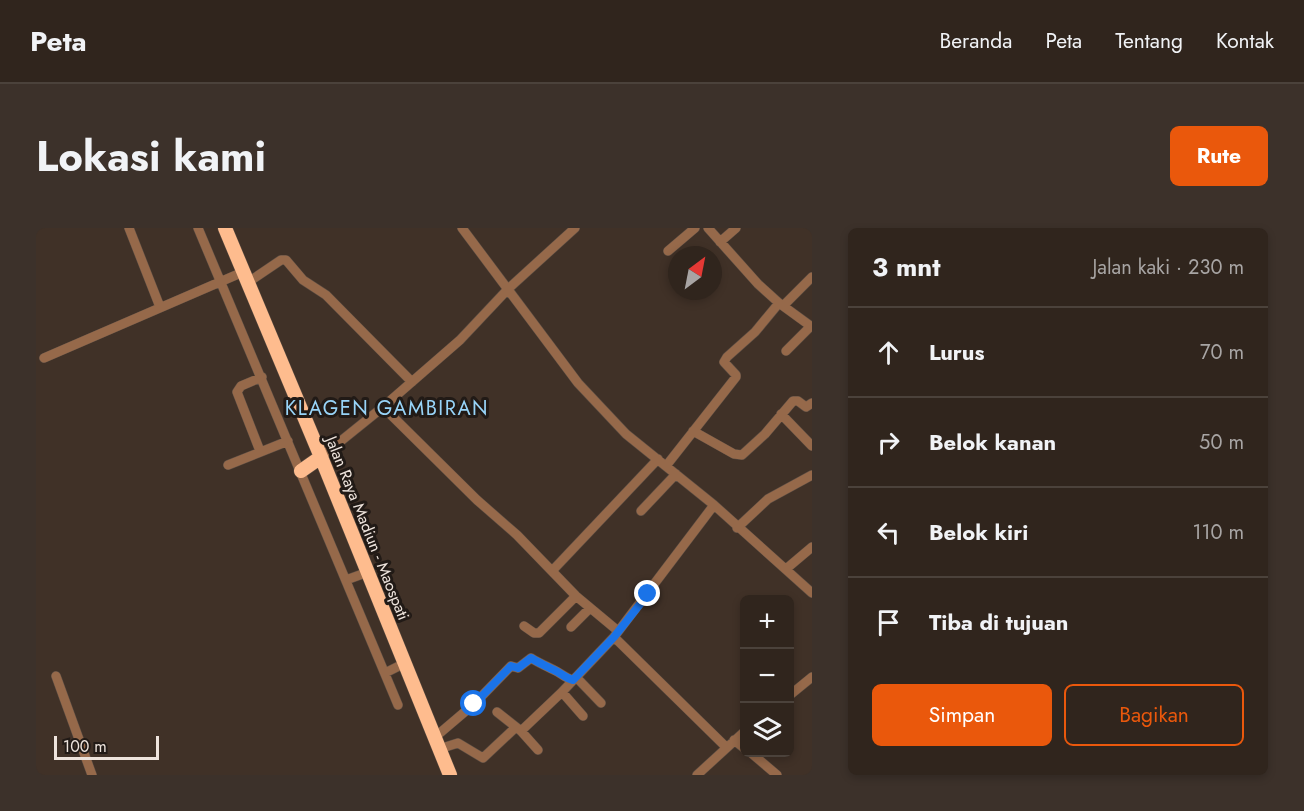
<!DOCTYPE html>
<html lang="id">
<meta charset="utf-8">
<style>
:root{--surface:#30251d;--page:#3c312a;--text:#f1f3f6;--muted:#a8a5a4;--line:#4b423b;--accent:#ea580c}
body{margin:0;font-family:Jost,sans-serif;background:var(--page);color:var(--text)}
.controls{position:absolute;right:18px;bottom:18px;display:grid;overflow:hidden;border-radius:9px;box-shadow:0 3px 9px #0003}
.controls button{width:54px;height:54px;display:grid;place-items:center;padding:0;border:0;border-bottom:2px solid var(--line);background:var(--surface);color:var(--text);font:30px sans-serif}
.compass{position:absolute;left:632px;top:18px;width:54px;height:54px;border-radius:50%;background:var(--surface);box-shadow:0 3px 9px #0003;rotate:32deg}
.scale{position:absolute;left:18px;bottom:15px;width:105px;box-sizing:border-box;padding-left:6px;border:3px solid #eee4dd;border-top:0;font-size:16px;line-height:21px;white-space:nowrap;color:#eee4dd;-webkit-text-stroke:4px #211a16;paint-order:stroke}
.stop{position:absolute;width:18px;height:18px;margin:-14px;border:4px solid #1a73e8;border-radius:50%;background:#fff}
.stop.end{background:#1a73e8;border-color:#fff;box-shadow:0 2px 6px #0008}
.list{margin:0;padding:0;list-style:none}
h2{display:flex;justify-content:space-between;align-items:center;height:78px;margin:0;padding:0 24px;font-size:26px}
h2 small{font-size:20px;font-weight:400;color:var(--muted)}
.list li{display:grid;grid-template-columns:39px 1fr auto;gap:18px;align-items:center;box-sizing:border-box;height:90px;padding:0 24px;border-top:2px solid var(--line)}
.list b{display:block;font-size:22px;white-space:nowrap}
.list em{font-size:20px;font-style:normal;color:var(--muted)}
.actions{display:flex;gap:12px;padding:18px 24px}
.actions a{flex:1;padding:14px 0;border:2px solid var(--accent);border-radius:9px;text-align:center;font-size:21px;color:var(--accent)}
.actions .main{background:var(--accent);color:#fff}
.icon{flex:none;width:33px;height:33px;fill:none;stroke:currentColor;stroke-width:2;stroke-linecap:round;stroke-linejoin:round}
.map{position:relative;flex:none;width:776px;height:547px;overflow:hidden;border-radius:9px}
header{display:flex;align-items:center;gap:36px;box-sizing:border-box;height:84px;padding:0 30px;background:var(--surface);border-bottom:2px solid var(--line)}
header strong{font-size:28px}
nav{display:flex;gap:33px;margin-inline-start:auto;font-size:21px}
.intro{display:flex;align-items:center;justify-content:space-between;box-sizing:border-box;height:144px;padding:0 36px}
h1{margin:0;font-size:42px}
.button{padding:15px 27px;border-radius:9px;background:var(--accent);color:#fff;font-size:21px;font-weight:700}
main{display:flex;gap:36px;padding:0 36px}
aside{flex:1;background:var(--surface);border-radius:9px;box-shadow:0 3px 9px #0003}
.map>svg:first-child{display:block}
</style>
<header>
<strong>Peta</strong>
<nav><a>Beranda</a><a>Peta</a><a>Tentang</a><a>Kontak</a></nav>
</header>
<div class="intro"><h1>Lokasi kami</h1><a class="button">Rute</a></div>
<main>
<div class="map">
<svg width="776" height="547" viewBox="0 0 776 547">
<rect width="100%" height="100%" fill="#403127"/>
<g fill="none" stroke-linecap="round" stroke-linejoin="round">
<g stroke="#5c4e44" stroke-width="10">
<path id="minor" d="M 93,0 L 124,79
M 162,0 L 362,477
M 426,0 L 542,155 L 590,206 L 678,277 L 776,365
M 672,0 L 722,56 L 743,75 L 776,99
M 684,14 L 700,0
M 632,23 L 659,0
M 211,55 L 245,32 L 250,32 L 267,52 L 290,67 L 376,154
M 747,78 L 776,49
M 750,123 L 775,98
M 8,130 L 207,44
M 347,179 L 441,272 L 481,307 L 540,368 L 582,403
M 745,186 L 776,218
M 657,203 L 698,226 L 706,227 L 729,206 L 757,173 L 762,173 L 770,179 L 776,175
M 224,223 L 201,164 L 205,158 L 226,149
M 285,229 L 347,179 L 424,112 L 472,61 L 539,0
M 192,237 L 252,213
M 630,238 L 700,149 L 700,147 L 688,134 L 691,129 L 719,104 L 743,75
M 605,283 L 640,246
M 701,300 L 732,271 L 776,247
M 750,341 L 776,319
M 516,343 L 622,231
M 310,352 L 332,344
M 488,398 L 498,405 L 503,405 L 540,368
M 535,399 L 554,380
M 578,409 L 690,519
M 349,445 L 369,435
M 20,448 L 56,547
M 540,449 L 565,475
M 526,464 L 547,488
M 754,467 L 776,449
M 461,484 L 485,503 L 526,464 L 578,409 L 678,277
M 485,503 L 502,522
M 398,510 L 438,476 L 475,438 L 482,440 L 495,430 C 503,435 510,438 518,442 C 525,445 529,450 537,452
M 698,512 L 708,520
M 403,521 L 422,515 L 447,530 L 480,499
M 714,524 L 741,547
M 661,547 L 708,504"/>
</g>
<g stroke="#5c4e44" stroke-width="15">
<path id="highway" d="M 189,0 L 285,229 L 414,547
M 265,243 L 285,229"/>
</g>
<use href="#minor" stroke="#96694a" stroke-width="9"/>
<use href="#highway" stroke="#febc8e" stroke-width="14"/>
</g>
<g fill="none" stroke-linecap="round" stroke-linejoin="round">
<path stroke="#1a73e8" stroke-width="8" d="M 438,476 L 475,438 L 482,440 L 495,430 C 503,435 510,438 518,442 C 525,445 529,450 537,452 L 578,409 L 612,366"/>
</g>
<g text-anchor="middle" stroke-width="6" stroke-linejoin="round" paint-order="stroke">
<g font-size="16" fill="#eee4dd" stroke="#211a16">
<text transform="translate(332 300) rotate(68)" y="6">Jalan Raya Madiun - Maospati</text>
</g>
<g font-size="20" letter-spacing="1.5" fill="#98d4f8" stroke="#211a16">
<text x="351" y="187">KLAGEN GAMBIRAN</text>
</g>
</g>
</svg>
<div class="controls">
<button>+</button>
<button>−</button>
<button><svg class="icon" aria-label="layers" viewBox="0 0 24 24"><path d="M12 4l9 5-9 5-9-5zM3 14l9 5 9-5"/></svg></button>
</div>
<svg class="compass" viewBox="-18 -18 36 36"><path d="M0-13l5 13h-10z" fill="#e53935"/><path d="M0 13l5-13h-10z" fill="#a8a5a4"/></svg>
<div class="scale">100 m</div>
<div class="stop" style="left:438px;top:476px"></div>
<div class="stop end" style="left:612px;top:366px"></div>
</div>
<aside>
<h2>3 mnt<small>Jalan kaki · 230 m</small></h2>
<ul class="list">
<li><svg class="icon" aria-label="ahead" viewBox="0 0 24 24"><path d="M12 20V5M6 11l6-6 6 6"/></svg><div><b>Lurus</b></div><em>70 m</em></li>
<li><svg class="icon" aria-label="right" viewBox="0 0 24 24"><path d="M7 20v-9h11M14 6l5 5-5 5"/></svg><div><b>Belok kanan</b></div><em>50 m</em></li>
<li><svg class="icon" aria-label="left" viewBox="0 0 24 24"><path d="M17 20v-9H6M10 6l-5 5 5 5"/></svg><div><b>Belok kiri</b></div><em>110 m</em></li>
<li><svg class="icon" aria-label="arrive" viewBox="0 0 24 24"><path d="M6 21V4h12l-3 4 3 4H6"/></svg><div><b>Tiba di tujuan</b></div></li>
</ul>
<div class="actions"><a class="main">Simpan</a><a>Bagikan</a></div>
</aside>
</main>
